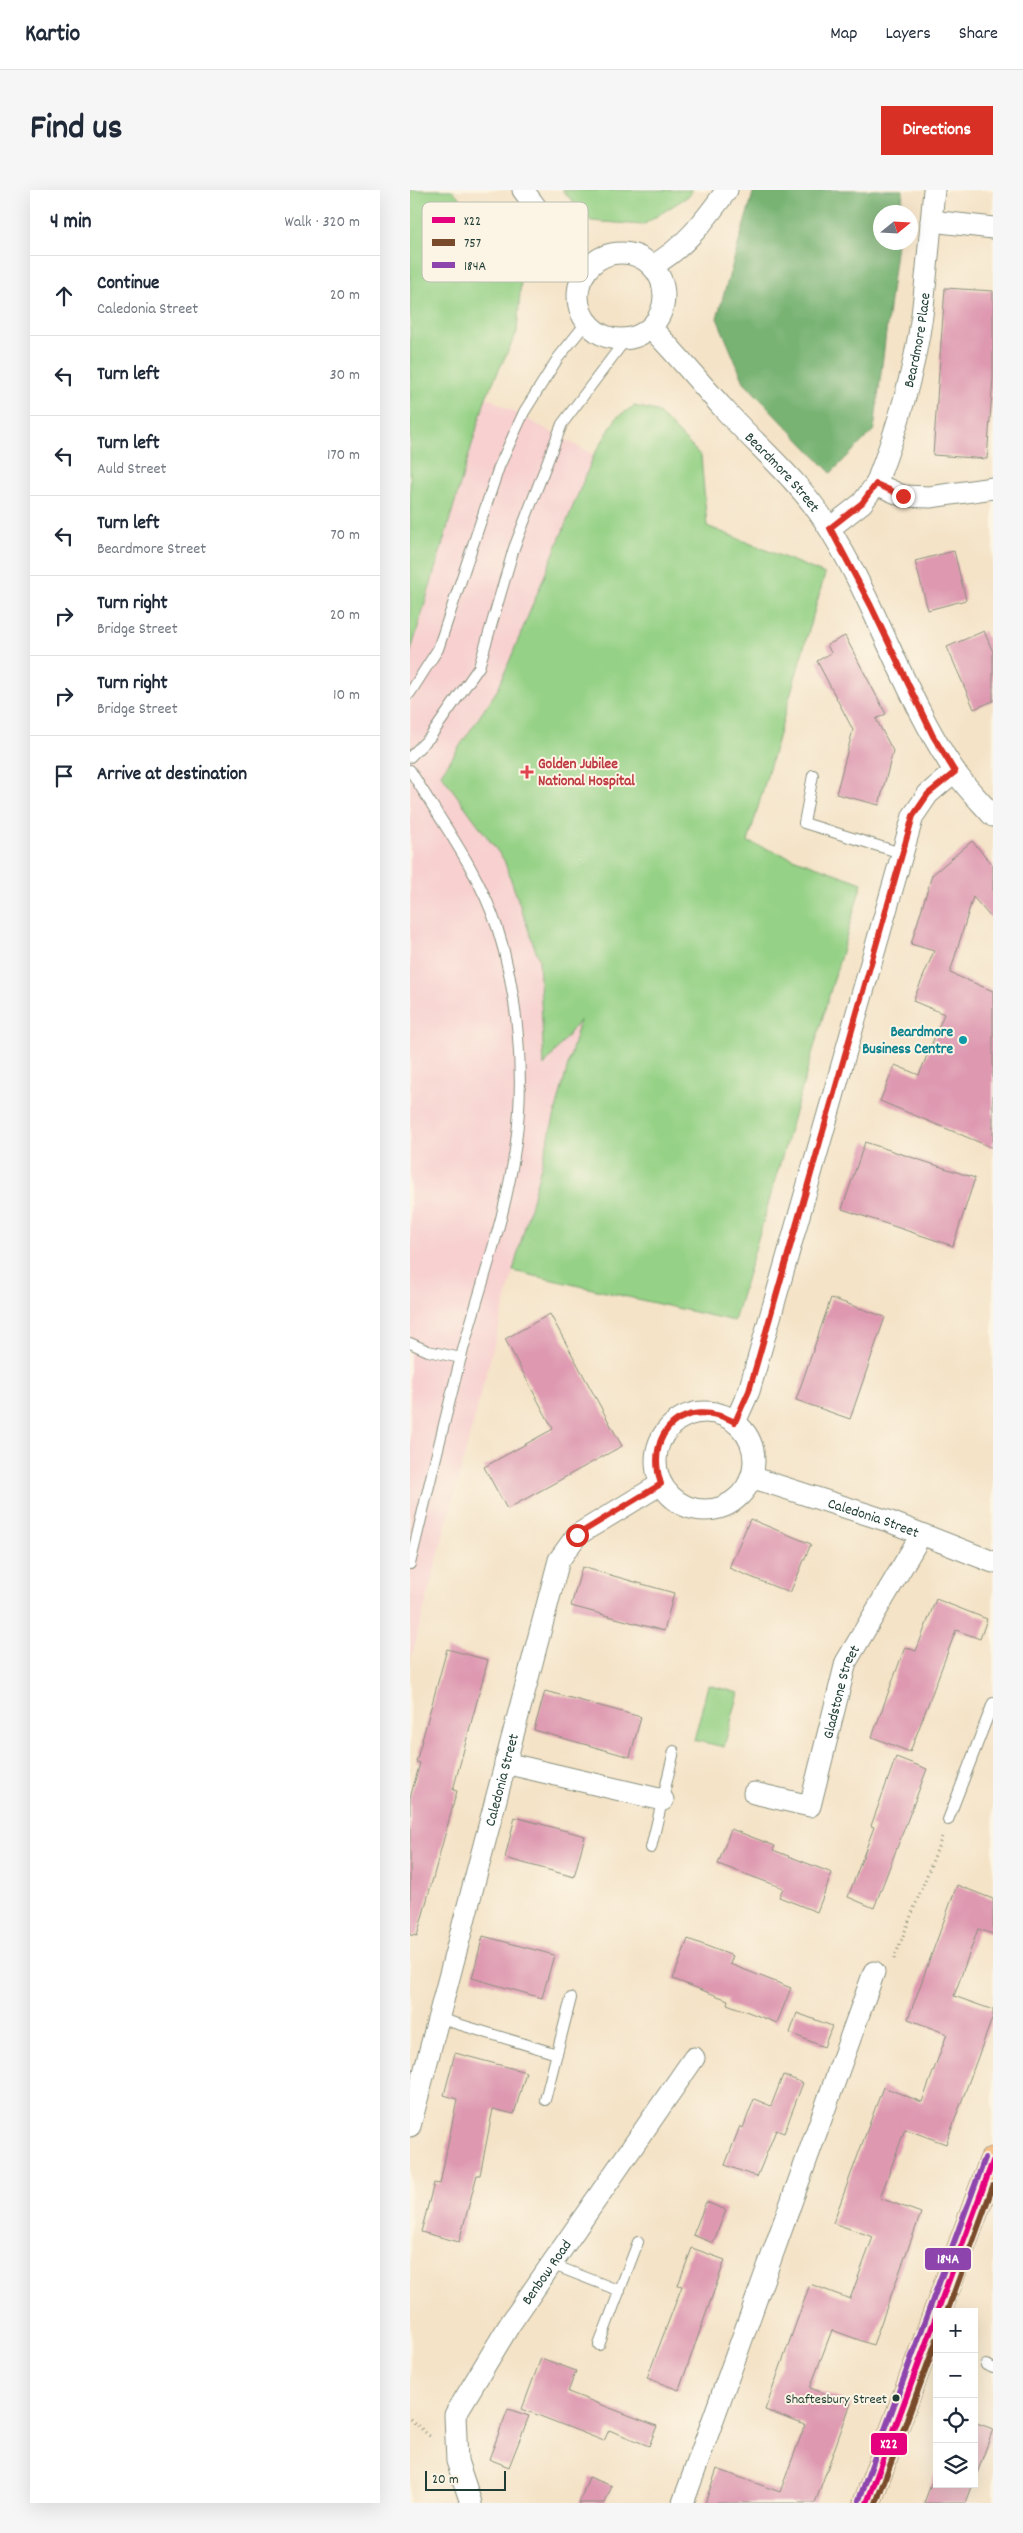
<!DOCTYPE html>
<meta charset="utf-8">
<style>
:root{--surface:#fff;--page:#f6f6f7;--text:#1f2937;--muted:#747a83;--line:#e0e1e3;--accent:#d93025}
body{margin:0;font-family:Dekko,sans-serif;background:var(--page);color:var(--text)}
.controls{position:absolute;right:15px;bottom:15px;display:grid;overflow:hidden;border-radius:0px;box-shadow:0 5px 20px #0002}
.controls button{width:45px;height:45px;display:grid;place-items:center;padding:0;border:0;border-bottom:1px solid var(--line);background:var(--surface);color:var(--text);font:25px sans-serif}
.compass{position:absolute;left:463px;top:15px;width:45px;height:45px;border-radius:50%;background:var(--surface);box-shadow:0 5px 20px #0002;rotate:72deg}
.scale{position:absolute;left:15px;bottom:12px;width:81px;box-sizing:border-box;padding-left:5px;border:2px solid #1f3d34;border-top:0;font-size:14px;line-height:18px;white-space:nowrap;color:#1f3d34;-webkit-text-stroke:4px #fcf5e5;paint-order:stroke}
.stop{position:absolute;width:15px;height:15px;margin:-11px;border:4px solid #d93025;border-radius:50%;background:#fff}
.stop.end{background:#d93025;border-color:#fff;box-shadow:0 1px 5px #0008}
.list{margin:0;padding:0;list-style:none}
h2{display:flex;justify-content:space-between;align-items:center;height:65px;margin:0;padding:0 20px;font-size:21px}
h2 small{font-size:16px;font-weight:400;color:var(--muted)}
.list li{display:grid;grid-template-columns:32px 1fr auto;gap:15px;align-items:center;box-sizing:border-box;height:80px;padding:0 20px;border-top:1px solid var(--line)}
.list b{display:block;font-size:19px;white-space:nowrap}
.list p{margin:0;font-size:16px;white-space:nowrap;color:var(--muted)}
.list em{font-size:16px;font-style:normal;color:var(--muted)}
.icon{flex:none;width:28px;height:28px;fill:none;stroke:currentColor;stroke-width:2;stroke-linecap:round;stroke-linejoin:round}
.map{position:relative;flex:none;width:583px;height:2313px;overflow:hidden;border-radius:0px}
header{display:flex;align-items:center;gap:30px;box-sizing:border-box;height:70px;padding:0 25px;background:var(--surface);border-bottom:1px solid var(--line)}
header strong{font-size:24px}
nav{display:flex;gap:28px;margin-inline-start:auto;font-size:18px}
.intro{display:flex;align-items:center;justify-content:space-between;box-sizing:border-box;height:120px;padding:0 30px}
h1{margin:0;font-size:35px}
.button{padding:12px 22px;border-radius:0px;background:var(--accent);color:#fff;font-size:18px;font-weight:700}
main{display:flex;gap:30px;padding:0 30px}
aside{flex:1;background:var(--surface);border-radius:0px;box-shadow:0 5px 20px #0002}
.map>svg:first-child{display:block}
</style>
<header>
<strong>Kartio</strong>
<nav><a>Map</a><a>Layers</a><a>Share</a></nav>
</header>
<div class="intro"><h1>Find us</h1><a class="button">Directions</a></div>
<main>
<aside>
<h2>4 min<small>Walk · 320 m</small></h2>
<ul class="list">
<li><svg class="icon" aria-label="ahead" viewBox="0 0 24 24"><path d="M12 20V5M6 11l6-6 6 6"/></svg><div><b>Continue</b><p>Caledonia Street</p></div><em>20 m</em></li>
<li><svg class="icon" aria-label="left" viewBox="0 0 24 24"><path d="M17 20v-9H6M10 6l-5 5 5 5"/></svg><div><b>Turn left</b></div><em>30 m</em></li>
<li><svg class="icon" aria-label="left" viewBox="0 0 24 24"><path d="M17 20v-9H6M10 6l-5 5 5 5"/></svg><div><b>Turn left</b><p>Auld Street</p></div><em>170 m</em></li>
<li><svg class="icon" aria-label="left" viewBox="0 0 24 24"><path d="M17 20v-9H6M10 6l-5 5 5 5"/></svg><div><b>Turn left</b><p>Beardmore Street</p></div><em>70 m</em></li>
<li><svg class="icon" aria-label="right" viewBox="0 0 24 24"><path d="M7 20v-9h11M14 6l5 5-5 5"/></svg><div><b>Turn right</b><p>Bridge Street</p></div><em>20 m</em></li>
<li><svg class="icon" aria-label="right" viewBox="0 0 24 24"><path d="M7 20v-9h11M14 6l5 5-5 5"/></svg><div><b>Turn right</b><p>Bridge Street</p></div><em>10 m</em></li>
<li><svg class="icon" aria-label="arrive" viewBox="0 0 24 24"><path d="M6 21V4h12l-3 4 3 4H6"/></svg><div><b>Arrive at destination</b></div></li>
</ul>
</aside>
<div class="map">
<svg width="583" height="2313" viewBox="0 0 583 2313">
<rect width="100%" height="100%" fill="#fcf5e5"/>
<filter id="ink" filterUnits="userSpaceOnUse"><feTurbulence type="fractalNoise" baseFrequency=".02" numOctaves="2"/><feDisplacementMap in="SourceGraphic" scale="10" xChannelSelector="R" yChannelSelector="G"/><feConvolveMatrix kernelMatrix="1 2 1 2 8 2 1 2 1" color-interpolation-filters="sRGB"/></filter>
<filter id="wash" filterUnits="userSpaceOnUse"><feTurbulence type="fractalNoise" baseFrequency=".0096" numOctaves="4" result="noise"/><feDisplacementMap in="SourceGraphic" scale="20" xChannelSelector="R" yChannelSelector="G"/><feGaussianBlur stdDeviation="1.12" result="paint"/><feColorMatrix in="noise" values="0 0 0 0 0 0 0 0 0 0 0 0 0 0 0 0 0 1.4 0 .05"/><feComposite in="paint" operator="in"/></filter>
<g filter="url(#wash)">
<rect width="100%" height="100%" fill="#f4e3c7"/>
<path fill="#f7d0cf" d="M 0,0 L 42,0 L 92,50 L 111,89 L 107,142 L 76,207 L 184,265 L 207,227 L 224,216 L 247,221 L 291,266 L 170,829 L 0,1472 Z"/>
<path fill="#95d186" stroke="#5a875d" d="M 0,0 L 42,0 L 92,50 L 111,89 L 107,142 L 76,207 L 0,464 Z
M 152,0 L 282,0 L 280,5 L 233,35 L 181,31 Z
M 224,216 L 247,221 L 291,266 L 297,336 L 415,384 L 338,652 L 452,693 L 324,1131 L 103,1081 L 170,830 L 134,876 L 129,770 L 94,670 L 31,584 L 88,499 L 184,265 L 207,227 Z
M 298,1495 L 329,1503 L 314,1557 L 284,1550 Z"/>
<path fill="#78b373" stroke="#4c7854" d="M 344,0 L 493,0 L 491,22 L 470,22 L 470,52 L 487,53 L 464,240 L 421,283 L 334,192 L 307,128 Z"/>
<g id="blocks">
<path fill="#de99b1" d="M 535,98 L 583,101 L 583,188 L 577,269 L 523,265 Z
M 544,361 L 556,410 L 518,420 L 505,371 Z
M 574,441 L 583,462 L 583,511 L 564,519 L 537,457 Z
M 435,446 L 476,524 L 466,529 L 483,561 L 469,615 L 426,604 L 443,540 L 407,471 L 421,463 L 417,455 Z
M 562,651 L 583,675 L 583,730 L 563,707 L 540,783 L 583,801 L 583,958 L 470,911 L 485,875 L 509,885 L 534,824 L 503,811 L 524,761 L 501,754 L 522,685 Z
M 455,952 L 565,988 L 543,1056 L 432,1019 Z
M 421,1108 L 475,1127 L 440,1229 L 386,1210 Z
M 140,1124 L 212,1256 L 97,1319 L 74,1277 L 143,1239 L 95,1149 Z
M 340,1329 L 401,1354 L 380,1403 L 319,1378 Z
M 172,1377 L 264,1403 L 254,1441 L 161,1416 Z
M 526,1409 L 577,1429 L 570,1449 L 546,1440 L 500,1562 L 462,1547 L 495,1457 L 506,1461 Z
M 37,1459 L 78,1470 L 43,1600 L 47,1601 L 7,1746 L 0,1745 L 0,1608 L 10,1573 L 6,1572 Z
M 135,1501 L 231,1527 L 220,1567 L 124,1540 Z
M 486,1567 L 517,1579 L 464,1718 L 438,1707 L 464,1637 L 461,1636 Z
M 105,1627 L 175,1646 L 164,1687 L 95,1668 Z
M 321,1639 L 365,1656 L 363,1660 L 422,1683 L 407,1722 L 369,1707 L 373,1698 L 308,1674 Z
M 547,1695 L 583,1709 L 583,1744 L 568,1739 L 544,1806 L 583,1820 L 583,1826 L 536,1954 L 495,1939 L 470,2008 L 511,2023 L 463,2155 L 422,2140 L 400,2198 L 441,2213 L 405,2313 L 295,2313 L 307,2279 L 370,2302 L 395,2235 L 355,2220 L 400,2094 L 440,2109 L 463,2047 L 423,2033 L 473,1897 L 512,1912 L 537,1844 L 498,1829 Z
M 73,1746 L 144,1765 L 132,1808 L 62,1788 Z
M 278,1749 L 323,1766 L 320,1774 L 381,1798 L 367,1833 L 317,1814 L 318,1810 L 263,1789 Z
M 387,1823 L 422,1836 L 414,1857 L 380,1843 Z
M 45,1863 L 116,1882 L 104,1924 L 83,1919 L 70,1985 L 67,1985 L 49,2052 L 11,2042 L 24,1993 L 30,1994 L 47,1909 L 34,1905 Z
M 373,1885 L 393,1893 L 374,1943 L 366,1940 L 347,1987 L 315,1975 L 330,1936 L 333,1938 L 344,1909 L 361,1916 Z
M 296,2012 L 316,2020 L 303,2053 L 283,2045 Z
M 282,2058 L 315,2070 L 269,2200 L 237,2188 L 272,2096 L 268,2095 Z
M 131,2168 L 166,2181 L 158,2202 L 247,2236 L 239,2256 L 199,2240 L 194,2251 L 112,2219 Z
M 98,2219 L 119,2226 L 99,2277 L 79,2269 Z
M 564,2232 L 583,2239 L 564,2292 Z
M 527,2278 L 527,2294 L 563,2294 L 556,2313 L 514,2313 Z
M 179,2287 L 202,2296 L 195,2313 L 169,2313 Z"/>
</g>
</g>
<g filter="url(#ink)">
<use href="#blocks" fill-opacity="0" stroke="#8a907e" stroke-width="1"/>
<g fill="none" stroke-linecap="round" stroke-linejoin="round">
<g stroke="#8a907e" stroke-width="12">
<path id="lane" d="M 0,503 L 28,459 L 89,277 L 114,222 L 148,168 L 177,132
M 0,567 L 20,547 L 69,477 L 104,358 L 152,234 L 216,149
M 0,580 C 31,631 68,680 87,737 C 108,803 115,884 106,952 C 97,1025 70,1096 51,1167 C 33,1236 17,1305 0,1374
M 403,585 L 394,633 L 491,663
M 0,1153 L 18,1161 L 51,1168
M 538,1630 L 583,1513
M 241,1658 L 264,1561
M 28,1828 L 147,1864
M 135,1910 L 161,1808
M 141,2074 L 210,2101
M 189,2155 L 228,2052
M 576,2175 L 583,2178"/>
</g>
<g stroke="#8a907e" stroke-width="23">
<g id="street">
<path d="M 113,0 L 175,83"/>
<path d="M 521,31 L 583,38"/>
<circle cx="211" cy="106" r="43"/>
<path d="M 242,76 C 275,58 295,30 317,0"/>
<path id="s1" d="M 241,138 C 267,164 289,192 314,219 C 350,259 391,292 419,338 C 467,415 494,506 544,580 C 555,597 570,611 583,626"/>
<path id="s2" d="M 466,294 C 487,240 504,183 512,125 C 517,84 520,42 524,0"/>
<path d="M 420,338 L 452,313 L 466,294 L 493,306 L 520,307 L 583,298"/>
<circle cx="295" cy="1271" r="49"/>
<path d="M 325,1232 L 339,1201 L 503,626 L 518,604 L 545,581"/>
<path id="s3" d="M 341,1287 L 478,1331 L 583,1372"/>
<path d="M 95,1573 L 253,1610"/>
<path id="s4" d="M 344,1603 L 400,1616 L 436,1472 L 511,1345"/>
<path id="s5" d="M 0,1936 L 149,1370 L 167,1345 L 251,1294"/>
<path id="s6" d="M 61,2313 L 47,2271 L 45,2225 L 100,2134 L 284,1868"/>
<path d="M 273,2313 L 464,1782"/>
</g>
</g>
<g stroke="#8a907e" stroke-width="29">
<path id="primary" d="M 457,2313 L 583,1971"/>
</g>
<path stroke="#8a907e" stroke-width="3" stroke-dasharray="1 4" stroke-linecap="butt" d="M 484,1769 L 532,1647
M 0,2229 L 22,2248"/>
<use href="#lane" stroke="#fff" stroke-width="10"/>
<use href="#street" stroke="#fff" stroke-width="21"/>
<use href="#primary" stroke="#f6be87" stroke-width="28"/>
<g stroke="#fcf5e5" stroke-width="10">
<path id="bus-1" d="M 527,2122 L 583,1971
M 457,2313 L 527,2124"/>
</g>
<g stroke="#fcf5e5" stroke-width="10">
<path id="bus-2" d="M 537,2122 L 583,1996
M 466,2313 L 527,2149"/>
</g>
<g stroke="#fcf5e5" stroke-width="10">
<path id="bus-3" d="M 449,2310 L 575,1968"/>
</g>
<use href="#bus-1" stroke="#e5007d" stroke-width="6"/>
<use href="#bus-2" stroke="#7a4b2a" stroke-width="6"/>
<use href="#bus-3" stroke="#8e44ad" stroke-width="6"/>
</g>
</g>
<g fill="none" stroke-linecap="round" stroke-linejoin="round" filter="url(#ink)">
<path stroke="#d93025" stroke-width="6" d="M 167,1345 L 251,1294 C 234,1241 275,1206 325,1232 L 339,1201 L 503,626 L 518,604 L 545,582 L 523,546 L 461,416 L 420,338 L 452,313 L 466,294 L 493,306"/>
</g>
<path fill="#e0444e" stroke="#fcf5e5" stroke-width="2" d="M114.5 574.5h5v5h5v5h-5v5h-5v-5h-5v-5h5z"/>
<circle fill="#0f9aa8" stroke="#fcf5e5" stroke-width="2" cx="553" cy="850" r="5"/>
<circle fill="#1f3d34" stroke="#fcf5e5" stroke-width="2" cx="486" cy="2208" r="4.5"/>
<g text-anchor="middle" stroke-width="4" stroke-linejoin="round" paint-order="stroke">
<g font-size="14" fill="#1f3d34" stroke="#fcf5e5" text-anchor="end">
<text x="477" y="2213">Shaftesbury Street</text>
</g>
<g font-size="15" fill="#1f3d34" stroke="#fcf5e5">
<text dy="5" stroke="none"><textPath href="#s2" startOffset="150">Beardmore Place</textPath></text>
<text dy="5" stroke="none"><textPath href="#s1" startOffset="195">Beardmore Street</textPath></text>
<text dy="5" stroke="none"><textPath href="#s3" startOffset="129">Caledonia Street</textPath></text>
<text dy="5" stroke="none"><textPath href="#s4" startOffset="176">Gladstone Street</textPath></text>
<text dy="5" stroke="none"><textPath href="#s5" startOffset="358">Caledonia Street</textPath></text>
<text dy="5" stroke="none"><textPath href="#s6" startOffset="260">Benbow Road</textPath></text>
</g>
<g font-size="15" font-weight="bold" fill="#be3a42" stroke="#fcf5e5" text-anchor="start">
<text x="128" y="578">Golden Jubilee<tspan x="128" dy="17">National Hospital</tspan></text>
</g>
<g font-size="15" font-weight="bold" fill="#0d838f" stroke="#fcf5e5" text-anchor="end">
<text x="543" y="846">Beardmore<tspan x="543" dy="17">Business Centre</tspan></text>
</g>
</g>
<rect x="12" y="12" width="166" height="80" rx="8" fill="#fcf5e5" stroke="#babeb0" stroke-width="1"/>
<rect x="22" y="27" width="23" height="6" fill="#e5007d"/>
<rect x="22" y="49" width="23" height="7" fill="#7a4b2a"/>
<rect x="22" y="72" width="23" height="6" fill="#8e44ad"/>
<g font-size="14" fill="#1f3d34">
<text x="54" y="35">X22</text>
<text x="54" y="57">757</text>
<text x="54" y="80">184A</text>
</g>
<g stroke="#fcf5e5" stroke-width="2">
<rect x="514" y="2057" width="48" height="24" rx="5" fill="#8e44ad"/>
<rect x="460" y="2242" width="38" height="24" rx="5" fill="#e5007d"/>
</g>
<g font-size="14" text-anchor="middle" font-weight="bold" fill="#fff">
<text x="538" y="2073">184A</text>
<text x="479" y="2258">X22</text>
</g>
</svg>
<div class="controls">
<button>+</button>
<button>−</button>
<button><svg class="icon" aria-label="locate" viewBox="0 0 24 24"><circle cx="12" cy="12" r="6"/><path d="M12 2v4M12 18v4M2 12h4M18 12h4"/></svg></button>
<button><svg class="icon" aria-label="layers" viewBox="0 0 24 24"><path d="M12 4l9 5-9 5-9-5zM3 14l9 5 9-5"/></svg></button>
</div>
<svg class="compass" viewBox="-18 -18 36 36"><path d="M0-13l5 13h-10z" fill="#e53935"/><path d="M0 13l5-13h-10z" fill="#747a83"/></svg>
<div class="scale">20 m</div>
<div class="stop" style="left:167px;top:1345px"></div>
<div class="stop end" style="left:493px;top:306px"></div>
</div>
</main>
